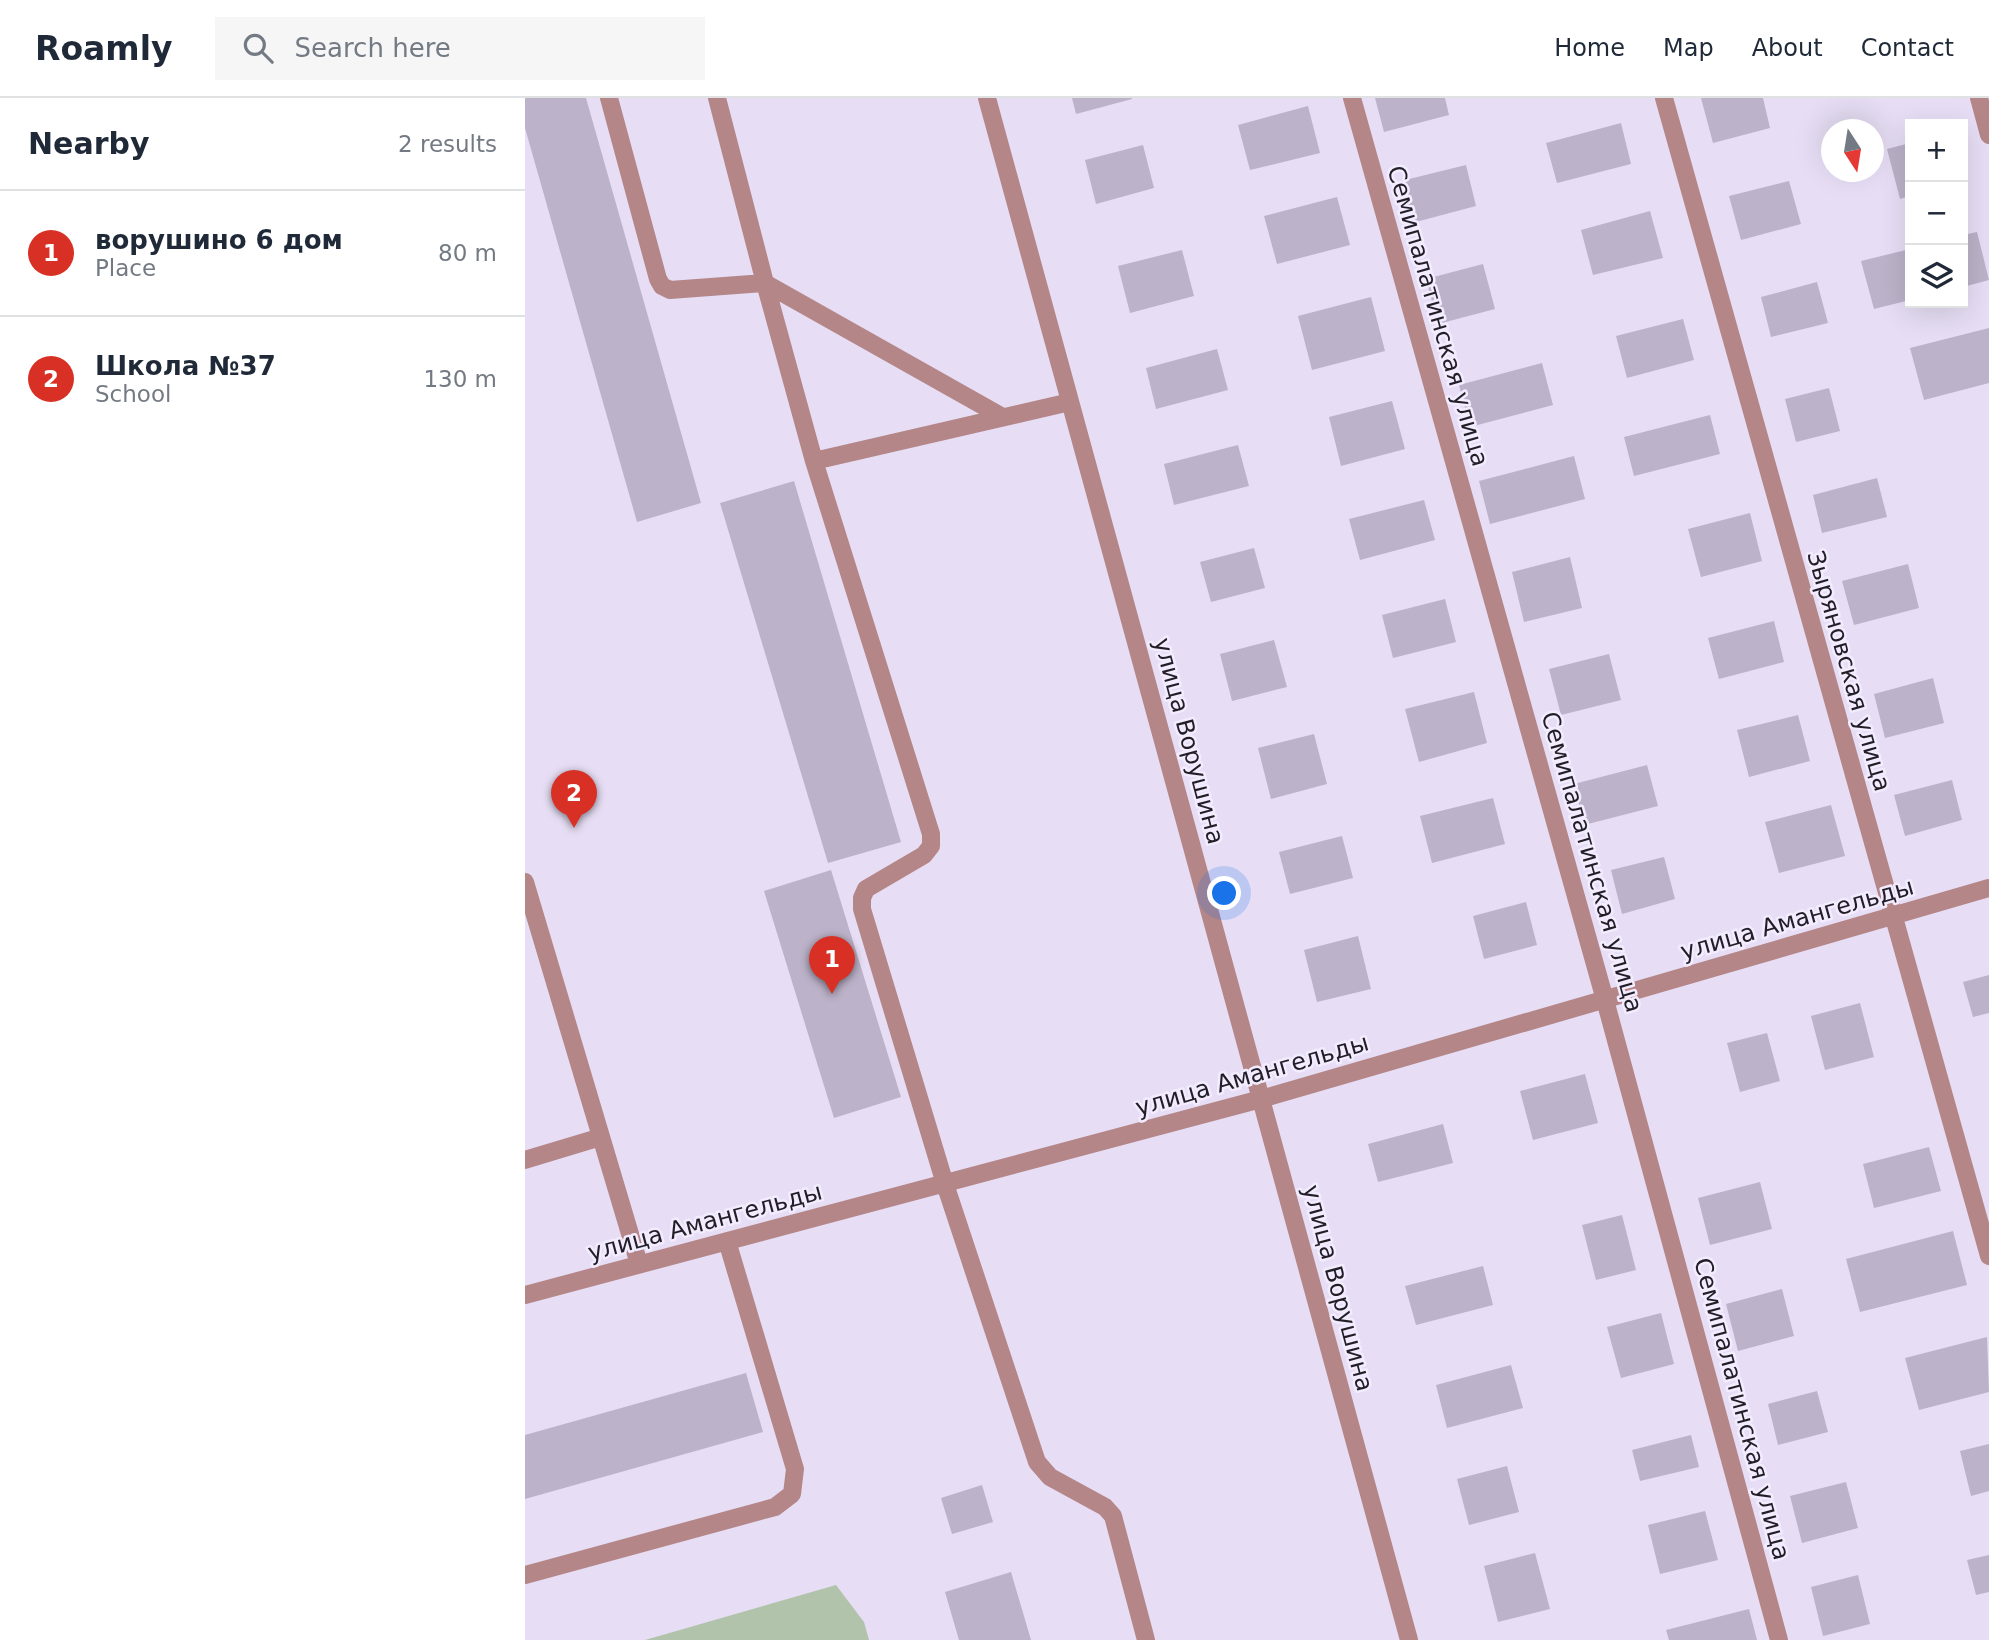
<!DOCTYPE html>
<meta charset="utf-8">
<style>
:root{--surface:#fff;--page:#f6f6f7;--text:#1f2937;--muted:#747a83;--line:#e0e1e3;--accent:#d93025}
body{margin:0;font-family:"DejaVu Sans",sans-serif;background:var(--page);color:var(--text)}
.controls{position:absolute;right:21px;top:21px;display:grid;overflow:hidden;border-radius:0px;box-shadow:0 7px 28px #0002}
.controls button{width:63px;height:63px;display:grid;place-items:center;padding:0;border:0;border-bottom:2px solid var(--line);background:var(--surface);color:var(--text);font:35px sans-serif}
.compass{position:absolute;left:1296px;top:21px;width:63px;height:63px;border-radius:50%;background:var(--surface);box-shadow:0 7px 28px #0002;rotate:168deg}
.you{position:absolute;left:700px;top:796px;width:24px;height:24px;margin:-18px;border:5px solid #fff;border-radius:50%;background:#1a73e8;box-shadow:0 0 0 10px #1a73e833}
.badge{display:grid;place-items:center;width:46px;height:46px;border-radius:50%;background:var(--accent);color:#fff;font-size:23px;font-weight:700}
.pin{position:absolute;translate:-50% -58px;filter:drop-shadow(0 2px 4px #0008)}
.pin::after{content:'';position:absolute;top:37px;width:24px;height:21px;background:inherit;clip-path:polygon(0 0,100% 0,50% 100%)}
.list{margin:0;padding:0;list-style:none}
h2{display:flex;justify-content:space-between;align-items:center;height:91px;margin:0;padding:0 28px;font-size:30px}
h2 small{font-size:23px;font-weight:400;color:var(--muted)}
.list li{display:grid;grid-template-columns:46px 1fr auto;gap:21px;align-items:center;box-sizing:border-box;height:126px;padding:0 28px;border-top:2px solid var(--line)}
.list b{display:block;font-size:26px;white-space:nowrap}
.list p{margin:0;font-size:23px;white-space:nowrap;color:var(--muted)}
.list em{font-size:23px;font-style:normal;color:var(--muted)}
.icon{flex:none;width:38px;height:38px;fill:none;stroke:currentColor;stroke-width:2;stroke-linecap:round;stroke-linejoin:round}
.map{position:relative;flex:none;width:1464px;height:1542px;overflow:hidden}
header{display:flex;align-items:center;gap:42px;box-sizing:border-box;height:98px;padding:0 35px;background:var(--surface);border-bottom:2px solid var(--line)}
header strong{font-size:33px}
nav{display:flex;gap:38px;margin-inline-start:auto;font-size:24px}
.search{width:490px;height:63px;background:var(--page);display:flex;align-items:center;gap:18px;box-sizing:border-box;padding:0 24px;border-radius:0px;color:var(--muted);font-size:26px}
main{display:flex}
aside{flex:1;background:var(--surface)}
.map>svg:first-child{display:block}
</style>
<header>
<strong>Roamly</strong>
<div class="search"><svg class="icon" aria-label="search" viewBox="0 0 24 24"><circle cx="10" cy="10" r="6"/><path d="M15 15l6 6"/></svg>Search here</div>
<nav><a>Home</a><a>Map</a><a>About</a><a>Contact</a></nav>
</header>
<main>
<aside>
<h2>Nearby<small>2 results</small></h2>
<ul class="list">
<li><span class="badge">1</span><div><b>ворушино 6 дом</b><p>Place</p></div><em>80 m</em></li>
<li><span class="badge">2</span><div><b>Школа №37</b><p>School</p></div><em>130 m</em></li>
</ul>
</aside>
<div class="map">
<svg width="1464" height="1542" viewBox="0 0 1464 1542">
<rect width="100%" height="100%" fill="#e7def5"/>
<path fill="#b1c4ab" d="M 311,1487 L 339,1524 L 344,1542 L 120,1542 Z"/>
<path fill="#bcb2c9" d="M 0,0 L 61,0 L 176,405 L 112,424 L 0,30 Z
M 547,0 L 607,0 L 607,1 L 551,16 Z
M 850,0 L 920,0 L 924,17 L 859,34 Z
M 1176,0 L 1238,0 L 1245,30 L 1188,45 Z
M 783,8 L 795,55 L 725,72 L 713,27 Z
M 1096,25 L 1106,66 L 1032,85 L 1021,45 Z
M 1385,45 L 1385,98 L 1375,101 L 1362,51 Z
M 618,47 L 629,90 L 571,106 L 560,62 Z
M 941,67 L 951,108 L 887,125 L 876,83 Z
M 1264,83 L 1276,126 L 1216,142 L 1204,98 Z
M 812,99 L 825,147 L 752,166 L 739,118 Z
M 1125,113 L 1138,160 L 1068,177 L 1056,132 Z
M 1452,134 L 1464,182 L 1438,189 L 1438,137 Z
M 1385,151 L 1385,202 L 1349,211 L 1336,163 Z
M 657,152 L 669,198 L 605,215 L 593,168 Z
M 958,166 L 970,211 L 913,226 L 901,181 Z
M 1292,184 L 1303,225 L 1246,239 L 1236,199 Z
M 846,199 L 860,253 L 787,272 L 773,218 Z
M 1158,221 L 1169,262 L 1102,280 L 1091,238 Z
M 1464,230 L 1464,285 L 1399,302 L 1385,250 Z
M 692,251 L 703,292 L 631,311 L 621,270 Z
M 1017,265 L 1028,307 L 945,329 L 934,287 Z
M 1304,290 L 1315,333 L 1271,344 L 1260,301 Z
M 867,303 L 880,351 L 816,368 L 804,319 Z
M 1185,317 L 1195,356 L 1109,378 L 1099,339 Z
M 713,347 L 724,388 L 649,407 L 639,366 Z
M 1049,358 L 1060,401 L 965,426 L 954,383 Z
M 1352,380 L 1362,419 L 1297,435 L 1288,397 Z
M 269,383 L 376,744 L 303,765 L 195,405 Z
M 899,402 L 910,442 L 835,462 L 824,421 Z
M 1225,415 L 1237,463 L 1176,479 L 1163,431 Z
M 729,450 L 740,490 L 686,504 L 675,464 Z
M 1045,459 L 1057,510 L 999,524 L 987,474 Z
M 1383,466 L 1394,510 L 1329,527 L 1317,483 Z
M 920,501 L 931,544 L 868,560 L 857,517 Z
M 1249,523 L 1259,564 L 1194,581 L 1183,540 Z
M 749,542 L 762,589 L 707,603 L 695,556 Z
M 1084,556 L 1096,602 L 1036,617 L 1024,571 Z
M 1408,580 L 1419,625 L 1360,640 L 1349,596 Z
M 949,594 L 962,645 L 894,664 L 880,611 Z
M 1273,617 L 1285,663 L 1224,679 L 1212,632 Z
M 789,636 L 802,686 L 746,701 L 733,650 Z
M 1122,667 L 1133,708 L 1059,727 L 1049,686 Z
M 1427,682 L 1437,722 L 1380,738 L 1369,697 Z
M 968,700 L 980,746 L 907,765 L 895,718 Z
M 1306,707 L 1320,758 L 1254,775 L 1240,724 Z
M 817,738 L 828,780 L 765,796 L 754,754 Z
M 1139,759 L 1150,801 L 1097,816 L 1086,772 Z
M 306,772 L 376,999 L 309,1020 L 239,793 Z
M 1001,804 L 1012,847 L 959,861 L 948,818 Z
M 833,838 L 846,891 L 792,904 L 779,852 Z
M 1464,877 L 1464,915 L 1448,919 L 1438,884 Z
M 1335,905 L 1349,959 L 1300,972 L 1286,918 Z
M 1242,935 L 1255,983 L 1215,994 L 1202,945 Z
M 1060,976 L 1073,1025 L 1008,1042 L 995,993 Z
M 918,1026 L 928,1065 L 853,1084 L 843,1046 Z
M 1404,1049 L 1416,1093 L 1349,1110 L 1338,1066 Z
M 1235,1084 L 1247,1131 L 1185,1147 L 1173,1100 Z
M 1097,1117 L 1111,1172 L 1071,1182 L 1057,1127 Z
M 1428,1133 L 1442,1187 L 1335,1214 L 1321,1161 Z
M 958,1168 L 968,1207 L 891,1227 L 880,1188 Z
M 1257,1191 L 1269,1238 L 1213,1253 L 1201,1206 Z
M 1136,1215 L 1149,1266 L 1096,1280 L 1082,1229 Z
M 1462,1239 L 1464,1294 L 1394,1312 L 1380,1260 Z
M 986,1267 L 998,1310 L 922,1330 L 911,1287 Z
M 221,1275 L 238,1334 L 0,1401 L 0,1337 Z
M 1292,1293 L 1303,1334 L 1253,1347 L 1243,1306 Z
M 1166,1337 L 1174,1369 L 1115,1383 L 1107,1352 Z
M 1464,1346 L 1464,1393 L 1446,1398 L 1435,1353 Z
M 982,1368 L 994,1414 L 944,1427 L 932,1381 Z
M 1321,1384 L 1333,1430 L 1277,1445 L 1265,1398 Z
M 457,1387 L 468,1424 L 427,1436 L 416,1400 Z
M 1180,1413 L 1193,1462 L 1135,1476 L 1123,1427 Z
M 1010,1455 L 1025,1511 L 973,1524 L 959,1468 Z
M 1464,1457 L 1464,1494 L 1451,1497 L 1442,1462 Z
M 486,1474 L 506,1542 L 434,1542 L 420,1494 Z
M 1333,1477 L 1345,1526 L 1298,1538 L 1286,1489 Z
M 1224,1511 L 1232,1542 L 1144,1542 L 1141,1532 Z"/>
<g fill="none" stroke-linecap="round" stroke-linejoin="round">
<path stroke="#b48688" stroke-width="18" d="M 84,0 L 133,181 L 137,188 L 145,192 L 240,185 L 289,363
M 192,0 L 240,185 L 476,318
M 462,0 L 884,1542
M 827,0 L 1080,902 L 1254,1542
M 1139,0 L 1464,1158
M 1454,0 L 1464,37
M 545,304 L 289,363 L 406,736 L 406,748 L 399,757 L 341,791 L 337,800 L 337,811 L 420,1086 L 512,1364 L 525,1379 L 580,1409 L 588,1418 L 621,1542
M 0,784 L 114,1166
M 0,1062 L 76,1039
M 0,1197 L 736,1001 L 1464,790
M 0,1477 L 250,1409 L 267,1396 L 270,1371 L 202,1143"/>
</g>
<g text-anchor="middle" stroke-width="5" stroke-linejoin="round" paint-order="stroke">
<g font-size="24" fill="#221e27" stroke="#f3ecff">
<text transform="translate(913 218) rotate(74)" y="8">Семипалатинская улица</text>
<text transform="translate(1324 573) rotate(74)" y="8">Зыряновская улица</text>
<text transform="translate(664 643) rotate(75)" y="8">улица Ворушина</text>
<text transform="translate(1067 764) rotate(74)" y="8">Семипалатинская улица</text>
<text transform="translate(1272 821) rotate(-16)" y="8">улица Амангельды</text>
<text transform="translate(727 977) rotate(-16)" y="8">улица Амангельды</text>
<text transform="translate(180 1124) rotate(-15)" y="8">улица Амангельды</text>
<text transform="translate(813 1190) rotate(75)" y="8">улица Ворушина</text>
<text transform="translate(1217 1311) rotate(75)" y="8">Семипалатинская улица</text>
</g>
</g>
</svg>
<div class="controls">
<button>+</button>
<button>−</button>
<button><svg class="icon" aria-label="layers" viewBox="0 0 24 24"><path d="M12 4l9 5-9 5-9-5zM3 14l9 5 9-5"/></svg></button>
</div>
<svg class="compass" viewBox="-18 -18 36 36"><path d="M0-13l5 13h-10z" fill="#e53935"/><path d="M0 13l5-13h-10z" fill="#747a83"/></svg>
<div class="you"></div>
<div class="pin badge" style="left:307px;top:896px">1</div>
<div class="pin badge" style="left:49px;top:730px">2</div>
</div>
</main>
